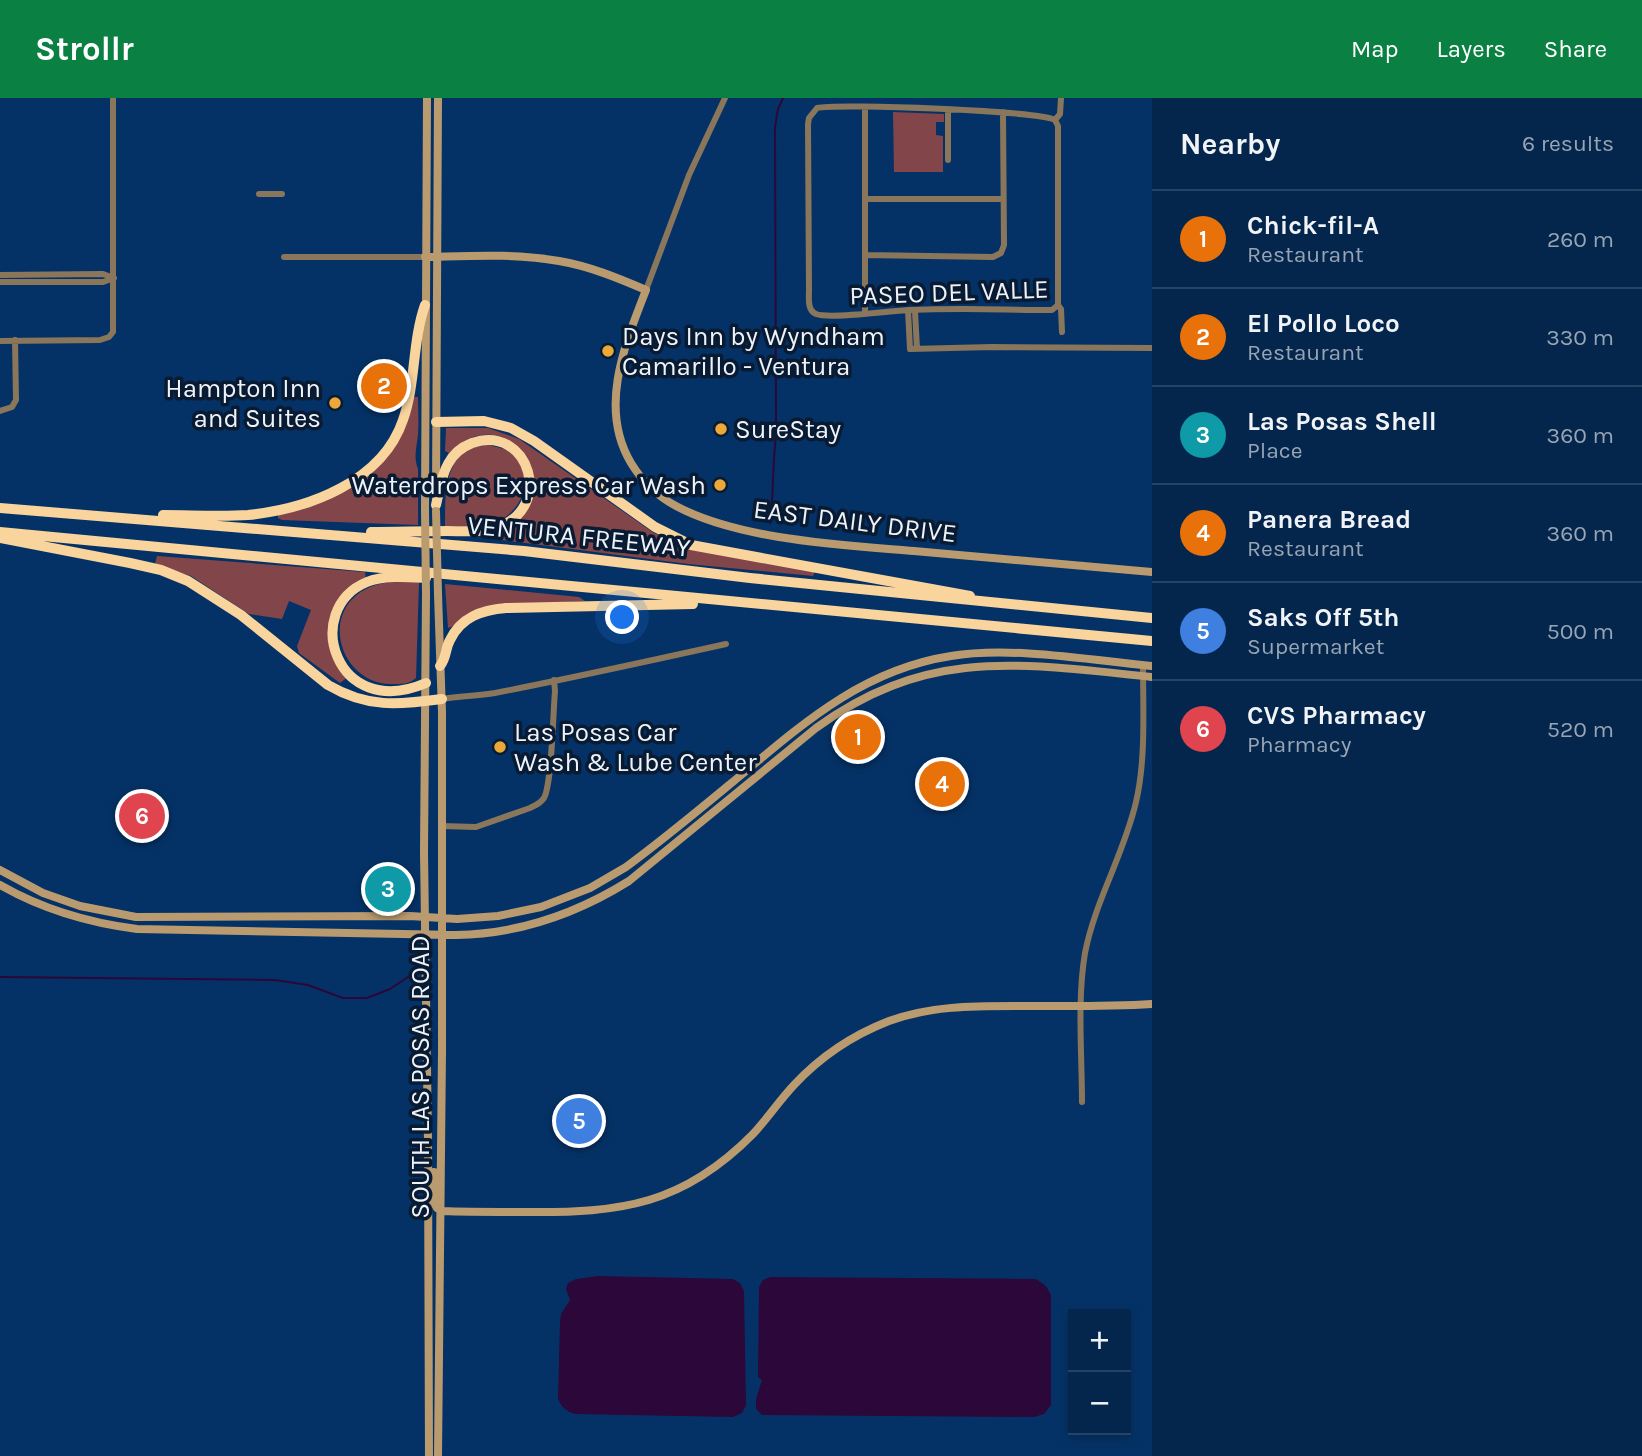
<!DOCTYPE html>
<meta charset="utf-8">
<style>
:root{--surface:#04264c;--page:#123256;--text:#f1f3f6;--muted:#97a5b5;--line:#254364;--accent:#0b8043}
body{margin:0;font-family:Karla,sans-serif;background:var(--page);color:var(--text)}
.controls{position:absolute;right:21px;bottom:21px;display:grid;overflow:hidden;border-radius:0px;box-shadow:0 4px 10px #0003}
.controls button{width:63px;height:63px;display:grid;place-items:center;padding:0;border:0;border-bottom:2px solid var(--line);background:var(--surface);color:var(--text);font:35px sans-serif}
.you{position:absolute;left:623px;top:520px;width:24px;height:24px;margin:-18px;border:5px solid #fff;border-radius:50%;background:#1a73e8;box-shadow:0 0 0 10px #1a73e833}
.badge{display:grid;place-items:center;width:46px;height:46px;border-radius:50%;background:var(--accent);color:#fff;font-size:23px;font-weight:700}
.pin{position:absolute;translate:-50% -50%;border:4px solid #fff;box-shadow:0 2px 7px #0006}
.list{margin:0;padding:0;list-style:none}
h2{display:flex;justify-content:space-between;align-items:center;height:91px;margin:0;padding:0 28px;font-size:30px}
h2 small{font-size:23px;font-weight:400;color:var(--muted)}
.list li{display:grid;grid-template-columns:46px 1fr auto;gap:21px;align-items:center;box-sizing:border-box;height:98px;padding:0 28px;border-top:2px solid var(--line)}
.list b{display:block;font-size:26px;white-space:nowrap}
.list p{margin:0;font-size:23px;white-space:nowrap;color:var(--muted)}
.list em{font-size:23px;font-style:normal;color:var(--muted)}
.map{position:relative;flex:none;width:1152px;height:1358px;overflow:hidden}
header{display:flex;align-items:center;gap:42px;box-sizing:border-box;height:98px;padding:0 35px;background:var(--accent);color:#fff}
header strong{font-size:33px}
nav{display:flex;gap:38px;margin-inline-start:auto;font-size:24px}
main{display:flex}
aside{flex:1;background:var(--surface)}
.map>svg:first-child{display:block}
</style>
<header>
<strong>Strollr</strong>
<nav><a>Map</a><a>Layers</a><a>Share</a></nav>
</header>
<main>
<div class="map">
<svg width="1152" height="1358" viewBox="0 0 1152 1358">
<rect width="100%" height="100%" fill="#053266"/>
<path fill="#82464a" d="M 893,14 L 944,16 L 944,24 L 936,24 L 936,37 L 943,38 L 943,74 L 894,74 Z
M 414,299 L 418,299 C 418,311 419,324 418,336 C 417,349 413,358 418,371 L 418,427 L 282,422 L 278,420 L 278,417 L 368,378 Z
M 446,330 L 488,330 L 519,341 L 654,435 L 691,451 L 815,473 L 813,478 L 688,466 L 487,440 L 487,435 L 502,431 L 534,390 C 535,361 509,330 477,338 C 466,340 458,348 449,355 L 445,353 Z
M 489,347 C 495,349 504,350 509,354 C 535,373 526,409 500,422 C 483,430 464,428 445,428 C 445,402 444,362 471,350 C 476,348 483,348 489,347 Z
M 157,458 L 365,474 L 366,482 L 331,523 L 348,579 L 340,585 L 299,555 L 297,548 L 311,512 L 289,503 L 282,521 L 249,516 L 191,478 L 155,466 Z
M 419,484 L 416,580 C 408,587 401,586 391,586 C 340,585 319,515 366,491 C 381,483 402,483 419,484 Z
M 445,486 L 579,499 L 585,503 L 521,506 L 448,530 Z"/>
<path fill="#2c0739" d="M 598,1178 L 733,1181 L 740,1185 L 744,1193 L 746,1307 L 742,1315 L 733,1319 L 575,1316 C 566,1313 562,1310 558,1301 L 560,1224 L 561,1216 L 570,1202 L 566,1191 L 568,1185 L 576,1181 Z
M 770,1179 L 1036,1181 L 1046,1188 L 1051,1197 L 1051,1307 L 1044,1316 L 1034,1319 L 762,1317 L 756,1311 L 756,1301 L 762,1282 L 758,1279 L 759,1189 L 763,1182 Z"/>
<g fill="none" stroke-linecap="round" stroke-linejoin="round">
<path stroke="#2c0739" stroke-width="2" d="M 770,425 C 774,396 772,368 776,339 L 775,29 L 778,11 L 783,0
M 0,879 L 275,882 L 308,887 L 343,900 L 367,900 L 390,891 L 414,875"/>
<path stroke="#89765b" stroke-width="6" d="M 1055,22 C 1043,13 838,5 817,10 L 809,20 L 808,26 L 809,192 C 809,200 807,212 816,216 C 829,221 880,214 896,213 C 948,209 1000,212 1052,212 L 1058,207
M 1055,22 L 1058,28 L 1058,207 L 1061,211 L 1062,234
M 1055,22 L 1060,16 L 1061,0
M 948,62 L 948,12
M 259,96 L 282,96
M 865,101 L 1003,101
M 865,157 L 993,159 L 1001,155 L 1004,147 L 1003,14
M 284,159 L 425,159
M 0,177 L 103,176 L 114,180
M 0,184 L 103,184 L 114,180
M 646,192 L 689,77 L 725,0
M 908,212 L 910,251 L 992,249 L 1152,250
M 915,213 L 917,251
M 865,216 L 865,9
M 0,243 L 100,242 L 109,239 L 113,234 L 113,0
M 0,313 L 12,309 L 16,302 L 15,242
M 442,601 C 459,598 477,598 495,595 C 572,580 649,563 726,546
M 441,728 L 476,729 L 530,710 C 536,707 540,706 544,700 C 552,686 553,614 555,593 L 554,582
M 1082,1004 C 1082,957 1077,902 1085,855 C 1095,803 1124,756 1136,704 C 1146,662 1143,610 1143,567"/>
<path stroke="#ba9b6f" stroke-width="8" d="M 425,159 C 469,158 515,155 559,163 C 589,168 618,180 646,192 C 625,246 598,310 631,365 C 642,383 657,398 676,408 C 739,442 843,447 914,453 C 994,460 1073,467 1152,474
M 436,393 L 438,0
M 425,411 L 427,0
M 426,496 L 424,754 L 428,1043 L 429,1358
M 438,496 L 442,614 L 442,952 L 438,1358
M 0,772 L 43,795 L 80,808 L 136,819 L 410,818 L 457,821 L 498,818 L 541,809 L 590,790 L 626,769 C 667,739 706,706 746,673 C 809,620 867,571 951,558 C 1010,548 1091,562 1152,568
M 0,787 C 42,811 89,825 137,831 L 456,837 C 519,836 576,816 629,783 L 816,630 C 929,548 1023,566 1152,579
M 434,1074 L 435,1106 L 437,1110 L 442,1113
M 442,1113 C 470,1114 498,1114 526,1114 C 621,1115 683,1107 753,1036 C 767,1021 779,1003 794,987 C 820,959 853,937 889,923 C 930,908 972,908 1015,908 C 1060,908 1106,909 1152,906"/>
<path stroke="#fad49d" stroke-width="10" d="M 436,324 L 484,323 L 511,330 L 534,343 L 655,429 L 691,447 L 970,498
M 0,410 L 524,453 L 750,480 L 1152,520
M 163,417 C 191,417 220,419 248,417 C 308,411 382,384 403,322 C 416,285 412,244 425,207
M 0,434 L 1152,543
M 371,434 C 396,434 421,433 447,433 C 462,433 479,435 495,430 C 556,412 529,325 472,345 C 462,349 453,356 448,366 C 441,378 439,394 436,407
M 0,440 L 130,465 L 161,472 L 188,483 L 241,517 L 328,587 C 367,610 398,607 442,601
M 426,480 C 408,479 384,477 367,484 C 301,511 335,624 426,585
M 440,568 C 447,559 445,551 450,542 C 461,519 482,512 506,510 L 693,506"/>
<path stroke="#ba9b6f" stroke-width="8" d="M 425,411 L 426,496
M 436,413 L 438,496"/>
</g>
<g fill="#eba93a" stroke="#091b32" stroke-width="2.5">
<circle cx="608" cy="253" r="7"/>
<circle cx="335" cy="305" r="7"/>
<circle cx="721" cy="331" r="7"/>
<circle cx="720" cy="387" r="7"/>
<circle cx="500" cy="649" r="7"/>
</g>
<g text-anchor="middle" stroke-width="7" stroke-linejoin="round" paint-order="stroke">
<g font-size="26" fill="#eef3f9" stroke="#091b32">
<text transform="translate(949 194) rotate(-2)" y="9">PASEO DEL VALLE</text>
<text transform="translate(855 423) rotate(7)" y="9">EAST DAILY DRIVE</text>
<text transform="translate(579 438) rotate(6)" y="9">VENTURA FREEWAY</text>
<text transform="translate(420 979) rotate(-90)" y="9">SOUTH LAS POSAS ROAD</text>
</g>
<g font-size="26" fill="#eef3f9" stroke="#091b32" text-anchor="start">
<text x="622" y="247">Days Inn by Wyndham<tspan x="622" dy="30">Camarillo - Ventura</tspan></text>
<text x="321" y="299" text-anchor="end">Hampton Inn<tspan x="321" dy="30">and Suites</tspan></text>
<text x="735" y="340">SureStay</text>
<text x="706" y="396" text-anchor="end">Waterdrops Express Car Wash</text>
<text x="514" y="643">Las Posas Car<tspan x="514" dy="30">Wash &amp; Lube Center</tspan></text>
</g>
</g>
</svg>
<div class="controls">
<button>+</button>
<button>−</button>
</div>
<div class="you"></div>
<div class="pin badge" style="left:858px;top:639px;background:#e8710a">1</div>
<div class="pin badge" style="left:384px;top:288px;background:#e8710a">2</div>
<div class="pin badge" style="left:388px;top:791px;background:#0f9aa8">3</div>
<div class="pin badge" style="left:942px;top:686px;background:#e8710a">4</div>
<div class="pin badge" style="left:579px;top:1023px;background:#3f7fe0">5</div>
<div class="pin badge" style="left:142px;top:718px;background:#e0444e">6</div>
</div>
<aside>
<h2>Nearby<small>6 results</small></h2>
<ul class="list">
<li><span class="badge" style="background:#e8710a">1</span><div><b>Chick-fil-A</b><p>Restaurant</p></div><em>260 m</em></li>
<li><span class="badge" style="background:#e8710a">2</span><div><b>El Pollo Loco</b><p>Restaurant</p></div><em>330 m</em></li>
<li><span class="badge" style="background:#0f9aa8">3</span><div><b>Las Posas Shell</b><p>Place</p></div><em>360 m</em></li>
<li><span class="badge" style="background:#e8710a">4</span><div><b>Panera Bread</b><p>Restaurant</p></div><em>360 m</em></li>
<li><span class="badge" style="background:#3f7fe0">5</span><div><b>Saks Off 5th</b><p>Supermarket</p></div><em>500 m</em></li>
<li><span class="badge" style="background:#e0444e">6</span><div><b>CVS Pharmacy</b><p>Pharmacy</p></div><em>520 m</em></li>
</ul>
</aside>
</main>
